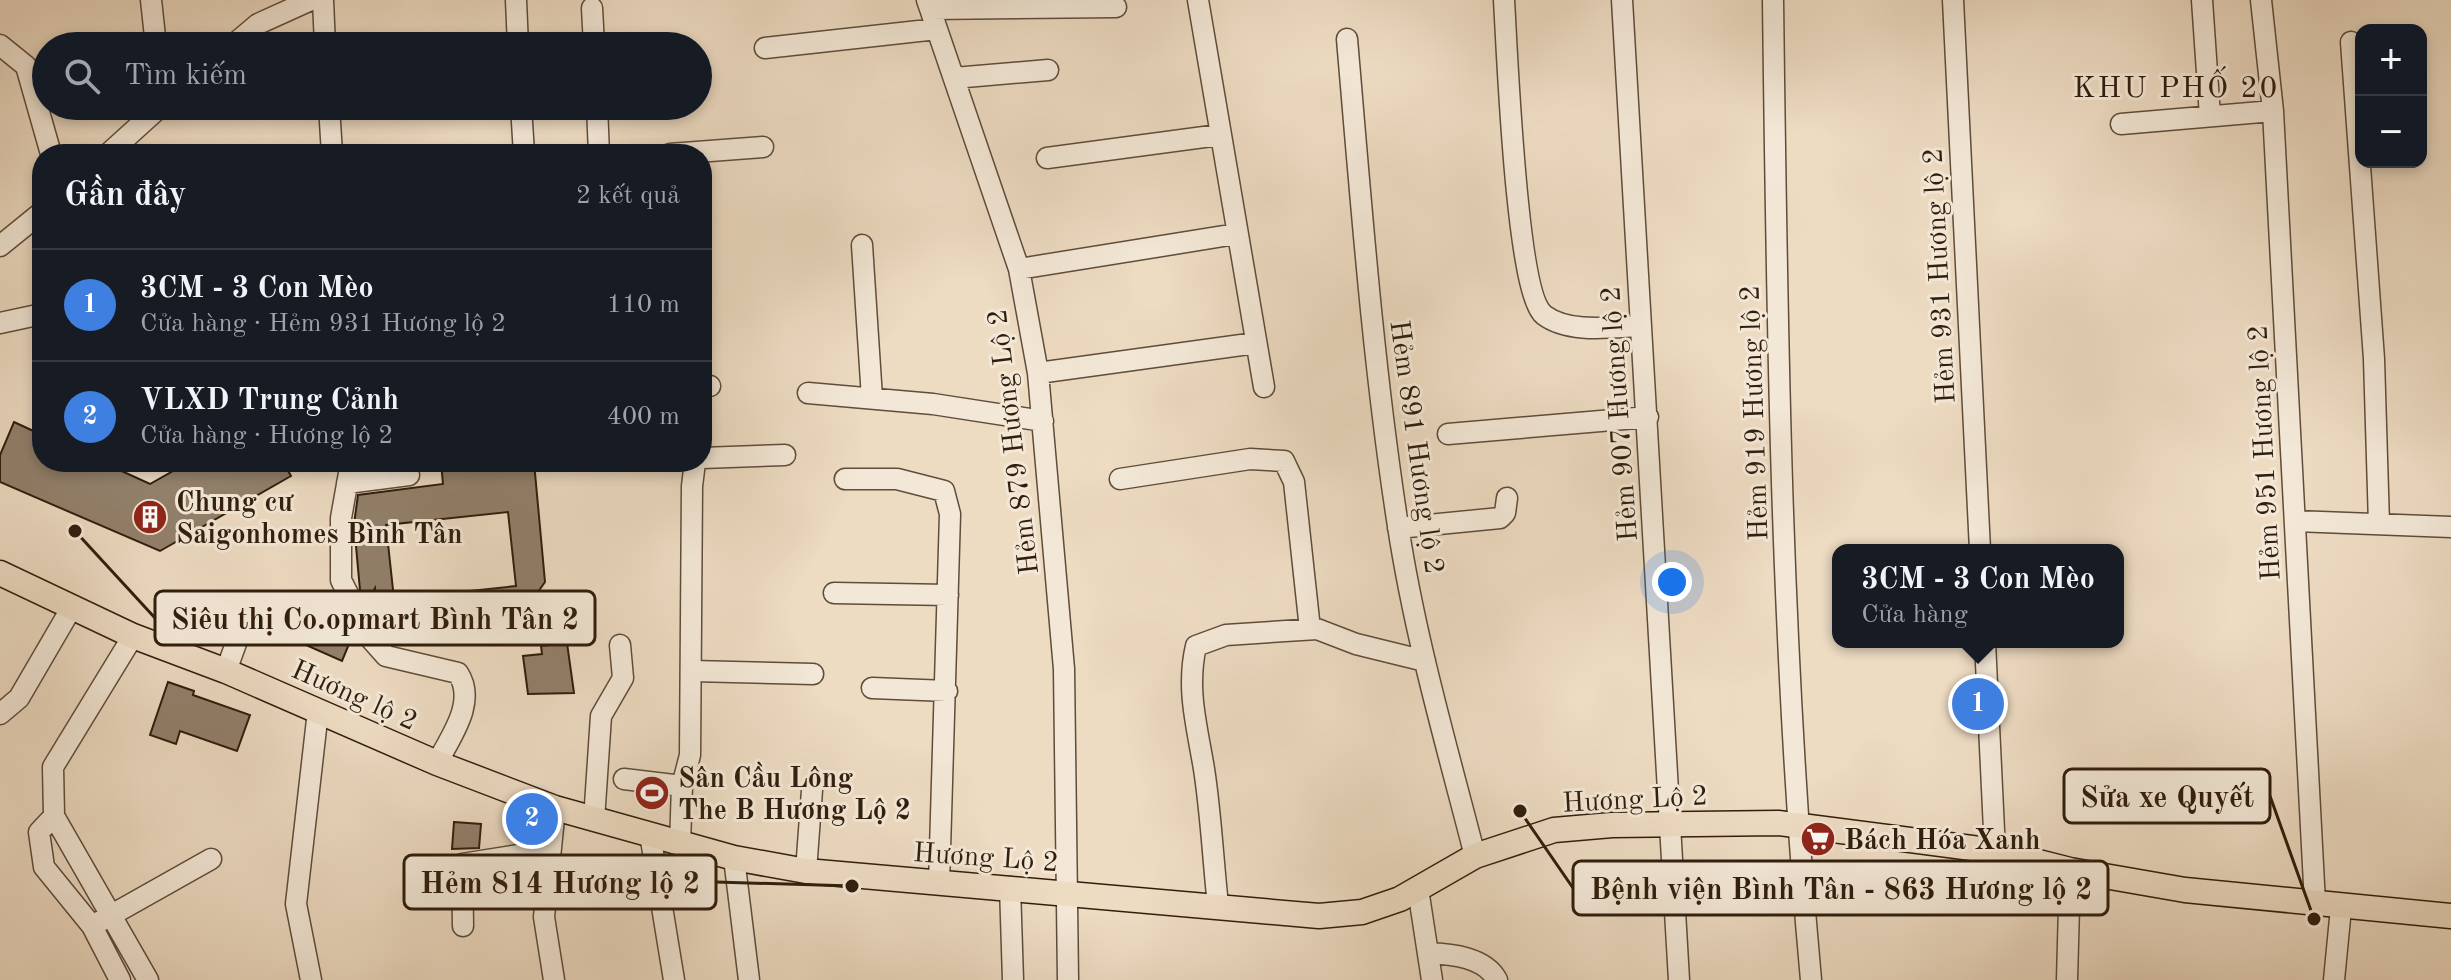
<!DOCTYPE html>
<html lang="vi">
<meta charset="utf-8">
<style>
:root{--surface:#171b24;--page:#20242c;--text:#f1f3f6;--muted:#9ea1a6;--line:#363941;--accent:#c59692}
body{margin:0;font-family:"Old Standard TT",serif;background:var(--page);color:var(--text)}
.controls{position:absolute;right:24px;top:24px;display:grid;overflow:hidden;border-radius:16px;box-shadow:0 4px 12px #0003}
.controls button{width:72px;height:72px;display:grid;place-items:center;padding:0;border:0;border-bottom:2px solid var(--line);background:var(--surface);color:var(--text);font:40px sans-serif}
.you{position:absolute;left:1672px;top:582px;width:28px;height:28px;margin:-20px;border:6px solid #fff;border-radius:50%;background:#1a73e8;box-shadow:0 0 0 12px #1a73e833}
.badge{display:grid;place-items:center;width:52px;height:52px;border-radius:50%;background:var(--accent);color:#fff;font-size:26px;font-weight:700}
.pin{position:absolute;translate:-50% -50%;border:4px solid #fff;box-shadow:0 2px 8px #0006}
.popup{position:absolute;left:1832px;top:544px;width:292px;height:104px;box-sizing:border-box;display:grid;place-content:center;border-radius:16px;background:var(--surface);filter:drop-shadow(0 2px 6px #0005);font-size:26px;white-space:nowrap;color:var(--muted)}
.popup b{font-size:30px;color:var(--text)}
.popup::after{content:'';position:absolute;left:50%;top:100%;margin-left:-16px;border:16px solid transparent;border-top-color:var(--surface)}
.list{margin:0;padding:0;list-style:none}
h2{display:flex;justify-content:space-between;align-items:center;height:104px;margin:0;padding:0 32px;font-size:34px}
h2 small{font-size:26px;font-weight:400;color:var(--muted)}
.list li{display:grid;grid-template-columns:52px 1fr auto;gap:24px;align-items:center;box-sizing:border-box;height:112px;padding:0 32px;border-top:2px solid var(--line)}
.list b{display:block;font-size:30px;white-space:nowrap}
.list p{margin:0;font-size:26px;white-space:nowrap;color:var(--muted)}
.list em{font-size:26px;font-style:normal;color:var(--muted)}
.icon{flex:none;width:44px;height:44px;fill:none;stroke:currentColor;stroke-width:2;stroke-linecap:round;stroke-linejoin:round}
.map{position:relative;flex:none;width:2451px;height:980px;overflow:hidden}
.search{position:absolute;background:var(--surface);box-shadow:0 4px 12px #0003;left:32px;top:32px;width:680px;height:88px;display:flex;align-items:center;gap:20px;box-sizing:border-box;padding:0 28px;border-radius:44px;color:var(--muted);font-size:30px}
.panel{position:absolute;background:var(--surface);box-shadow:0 4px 12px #0003;left:32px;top:144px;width:680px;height:328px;border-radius:32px}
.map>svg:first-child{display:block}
</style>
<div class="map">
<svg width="2451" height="980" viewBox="0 0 2451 980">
<rect width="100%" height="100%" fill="#eddbc2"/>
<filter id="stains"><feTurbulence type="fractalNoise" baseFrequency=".0025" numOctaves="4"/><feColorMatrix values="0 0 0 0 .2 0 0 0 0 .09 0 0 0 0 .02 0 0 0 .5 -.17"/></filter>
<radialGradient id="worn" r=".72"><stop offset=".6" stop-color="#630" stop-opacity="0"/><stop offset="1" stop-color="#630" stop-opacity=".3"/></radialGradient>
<path fill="#92806b" stroke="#301d0c" stroke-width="2" fill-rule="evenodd" d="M 14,422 L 42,435 L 42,462 L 102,462 L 150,484 L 189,462 L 283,462 L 291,476 L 160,551 L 0,482 L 0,455 Z
M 441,462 L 534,462 L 545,582 L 533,599 L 535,619 L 381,631 L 375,588 L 367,604 L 360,590 L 354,524 L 358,495 L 443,484 ZM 508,512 L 516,586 L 394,599 L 386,525 Z
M 280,613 L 349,644 L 342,661 L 272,630 Z
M 567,643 L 574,693 L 528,694 L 523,656 L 542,654 L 541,646 Z
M 168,682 L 194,691 L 193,695 L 250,715 L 237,751 L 180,731 L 176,744 L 150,735 Z
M 454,822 L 481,824 L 479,848 L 452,849 Z"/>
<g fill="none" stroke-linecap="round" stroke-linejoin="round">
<g stroke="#5f4c3a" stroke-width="23">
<path id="minor" d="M 151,0 L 156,46
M 323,0 L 325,46
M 516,0 L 518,46
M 927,0 L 1019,269 L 1038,373 L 1064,669 L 1068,980
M 1198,0 L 1264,387
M 1504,0 C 1507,48 1516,293 1544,315 C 1569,334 1613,327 1641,326
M 1622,0 L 1679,980
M 1773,0 C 1777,327 1781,654 1811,980
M 1953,0 L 1980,550
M 2202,0 L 2210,116
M 2261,0 L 2273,111 L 2315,903
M 592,8 L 594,46
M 930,9 L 1116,7
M 1347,39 C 1361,202 1373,365 1398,526 C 1415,638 1447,747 1475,856
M 2351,42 L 2374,359 L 2379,524
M 0,45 L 26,66 L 51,154
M 232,46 L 258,24 L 311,0
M 765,48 L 937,29
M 954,78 L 1048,70
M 329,106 L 332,154
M 521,106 L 524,154
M 597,106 L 599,154
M 2121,124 L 2273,111
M 108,154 L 161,106
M 670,154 L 763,147
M 1047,158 L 1219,135
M 862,245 L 872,398
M 0,246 L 42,212
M 1019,269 L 1236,234
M 0,323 L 42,314
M 1038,373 L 1256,343
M 702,385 L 710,386
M 808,393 L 933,404 L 1043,421
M 1448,434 L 1648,417
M 702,458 L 785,455
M 351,462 L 341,518 L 341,580 L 370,638 L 386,656 L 458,673 C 477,702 451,736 437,763
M 845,479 L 897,479 L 944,491 L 950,514 L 939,883
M 1120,479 L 1250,459 L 1284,461 L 1294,482 L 1310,629
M 347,483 L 409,475
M 2295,521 L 2451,527
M 1398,528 L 1500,518 L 1505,513 L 1507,498
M 834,593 L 948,595
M 133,636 L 53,767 L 54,816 L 148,980
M 1985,642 L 1995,851
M 226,671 L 243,624
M 692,671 L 813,674
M 872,688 L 947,691
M 0,714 L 19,698 L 72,607
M 624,779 L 682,786
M 54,816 L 39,832 L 44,867 L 92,926 L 120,980
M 594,820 L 601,716 L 623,678 L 620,645
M 650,834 L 674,980
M 680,844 L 682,786 L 690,755 L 692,486 L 695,462
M 734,858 L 749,980
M 806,871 L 812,790
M 1010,887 L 1013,980
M 1418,889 L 1432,980
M 1218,905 C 1213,860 1211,814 1204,769 C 1197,726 1186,689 1196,646 L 1226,635 L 1317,629 L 1356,644 L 1425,661
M 99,922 L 211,859
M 463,926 L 462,864 L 550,850
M 1428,953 C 1451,954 1485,957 1497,980
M 311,980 L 296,904 L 318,711
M 554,980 L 544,917 L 555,808
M 2067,980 L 2070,870
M 2334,980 L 2341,908"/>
</g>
<g stroke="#301d0c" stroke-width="27">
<path id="major" d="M 0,573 L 133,636 L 226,671 L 437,763 L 555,808 L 734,858 L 806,871 L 1319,916 L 1362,912 L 1400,899 L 1475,856 L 1554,830 L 1612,825 L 1778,823 L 1995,851 L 2070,870 L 2185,890 L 2451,916"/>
</g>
<use href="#minor" stroke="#f3e8d7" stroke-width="20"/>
<use href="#major" stroke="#eddbc2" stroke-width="24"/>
</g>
<defs>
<g id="building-disc" transform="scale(1.8)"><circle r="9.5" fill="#8f2418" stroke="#f3e8d7"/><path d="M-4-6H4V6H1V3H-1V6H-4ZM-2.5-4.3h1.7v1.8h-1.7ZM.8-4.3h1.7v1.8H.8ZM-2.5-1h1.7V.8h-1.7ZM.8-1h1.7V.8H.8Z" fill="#fff"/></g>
<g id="stadium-disc" transform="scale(1.8)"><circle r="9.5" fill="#8f2418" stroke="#f3e8d7"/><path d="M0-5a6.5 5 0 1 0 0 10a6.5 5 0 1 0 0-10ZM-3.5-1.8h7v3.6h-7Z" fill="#fff"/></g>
<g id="supermarket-disc" transform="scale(1.8)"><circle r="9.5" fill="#8f2418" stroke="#f3e8d7"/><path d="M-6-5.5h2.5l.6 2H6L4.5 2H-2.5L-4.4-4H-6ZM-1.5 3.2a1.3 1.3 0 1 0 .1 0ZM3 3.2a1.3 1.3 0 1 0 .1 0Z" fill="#fff"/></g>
</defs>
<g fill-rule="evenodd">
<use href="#building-disc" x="150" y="517"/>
<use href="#stadium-disc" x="652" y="793"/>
<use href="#supermarket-disc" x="1818" y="839"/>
</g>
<g text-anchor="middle" stroke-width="6" stroke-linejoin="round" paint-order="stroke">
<g font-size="28" fill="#301d0c" stroke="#f3e8d7">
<text transform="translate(1938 276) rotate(-93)" y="10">Hẻm 931 Hương lộ 2</text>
<text transform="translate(1753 413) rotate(-92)" y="10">Hẻm 919 Hương lộ 2</text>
<text transform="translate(1618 414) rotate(-94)" y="10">Hẻm 907 Hương lộ 2</text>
<text transform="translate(1012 442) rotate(-97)" y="10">Hẻm 879 Hương Lộ 2</text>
<text transform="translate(1418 447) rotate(82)" y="10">Hẻm 891 Hương lộ 2</text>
<text transform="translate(2263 453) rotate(-93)" y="10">Hẻm 951 Hương lộ 2</text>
<text transform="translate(355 694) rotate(24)" y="10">Hương lộ 2</text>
<text transform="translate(1635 798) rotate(-3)" y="10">Hương Lộ 2</text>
<text transform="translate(986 856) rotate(4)" y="10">Hương Lộ 2</text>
</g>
<g font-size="28" font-weight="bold" fill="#301d0c" stroke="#f3e8d7" text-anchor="start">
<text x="176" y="511">Chung cư<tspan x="176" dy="32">Saigonhomes Bình Tân</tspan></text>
<text x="678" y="787">Sân Cầu Lông<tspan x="678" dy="32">The B Hương Lộ 2</tspan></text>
<text x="1844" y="849">Bách Hóa Xanh</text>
</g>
<g font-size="30" letter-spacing="2" fill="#301d0c" stroke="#f3e8d7">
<text x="2176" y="97">KHU PHỐ 20</text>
</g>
</g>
<path fill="none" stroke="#301d0c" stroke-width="3" d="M75 531L155 618M2314 919L2270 796M852 886L716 882M1520 811L1573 888"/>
<g fill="#301d0c" stroke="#f3e8d7" stroke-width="3">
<circle cx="75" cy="531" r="8"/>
<circle cx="2314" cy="919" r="8"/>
<circle cx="852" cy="886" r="8"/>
<circle cx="1520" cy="811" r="8"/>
</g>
<g fill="#f3e8d7" stroke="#301d0c" stroke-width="3">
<rect x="155" y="591" width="440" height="54" rx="8"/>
<rect x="2064" y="769" width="206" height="54" rx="8"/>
<rect x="404" y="855" width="312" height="54" rx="8"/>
<rect x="1573" y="861" width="535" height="54" rx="8"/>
</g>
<g font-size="30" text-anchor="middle" font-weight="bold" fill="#301d0c">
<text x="375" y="629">Siêu thị Co.opmart Bình Tân 2</text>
<text x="2167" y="807">Sửa xe Quyết</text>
<text x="560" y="893">Hẻm 814 Hương lộ 2</text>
<text x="1841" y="899">Bệnh viện Bình Tân - 863 Hương lộ 2</text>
</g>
<rect width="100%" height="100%" filter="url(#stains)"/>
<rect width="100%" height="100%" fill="url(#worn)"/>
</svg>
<div class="controls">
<button>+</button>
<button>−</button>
</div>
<div class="you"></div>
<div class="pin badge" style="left:1978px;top:704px;background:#3f7fe0">1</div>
<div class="popup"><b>3CM - 3 Con Mèo</b>Cửa hàng</div>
<div class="pin badge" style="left:532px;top:819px;background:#3f7fe0">2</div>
<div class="search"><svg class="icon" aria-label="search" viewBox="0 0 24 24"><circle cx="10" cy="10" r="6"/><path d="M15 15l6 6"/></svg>Tìm kiếm</div>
<section class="panel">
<h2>Gần đây<small>2 kết quả</small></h2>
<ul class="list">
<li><span class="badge" style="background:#3f7fe0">1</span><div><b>3CM - 3 Con Mèo</b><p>Cửa hàng · Hẻm 931 Hương lộ 2</p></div><em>110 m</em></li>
<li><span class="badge" style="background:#3f7fe0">2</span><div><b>VLXD Trung Cảnh</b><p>Cửa hàng · Hương lộ 2</p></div><em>400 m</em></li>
</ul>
</section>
</div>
